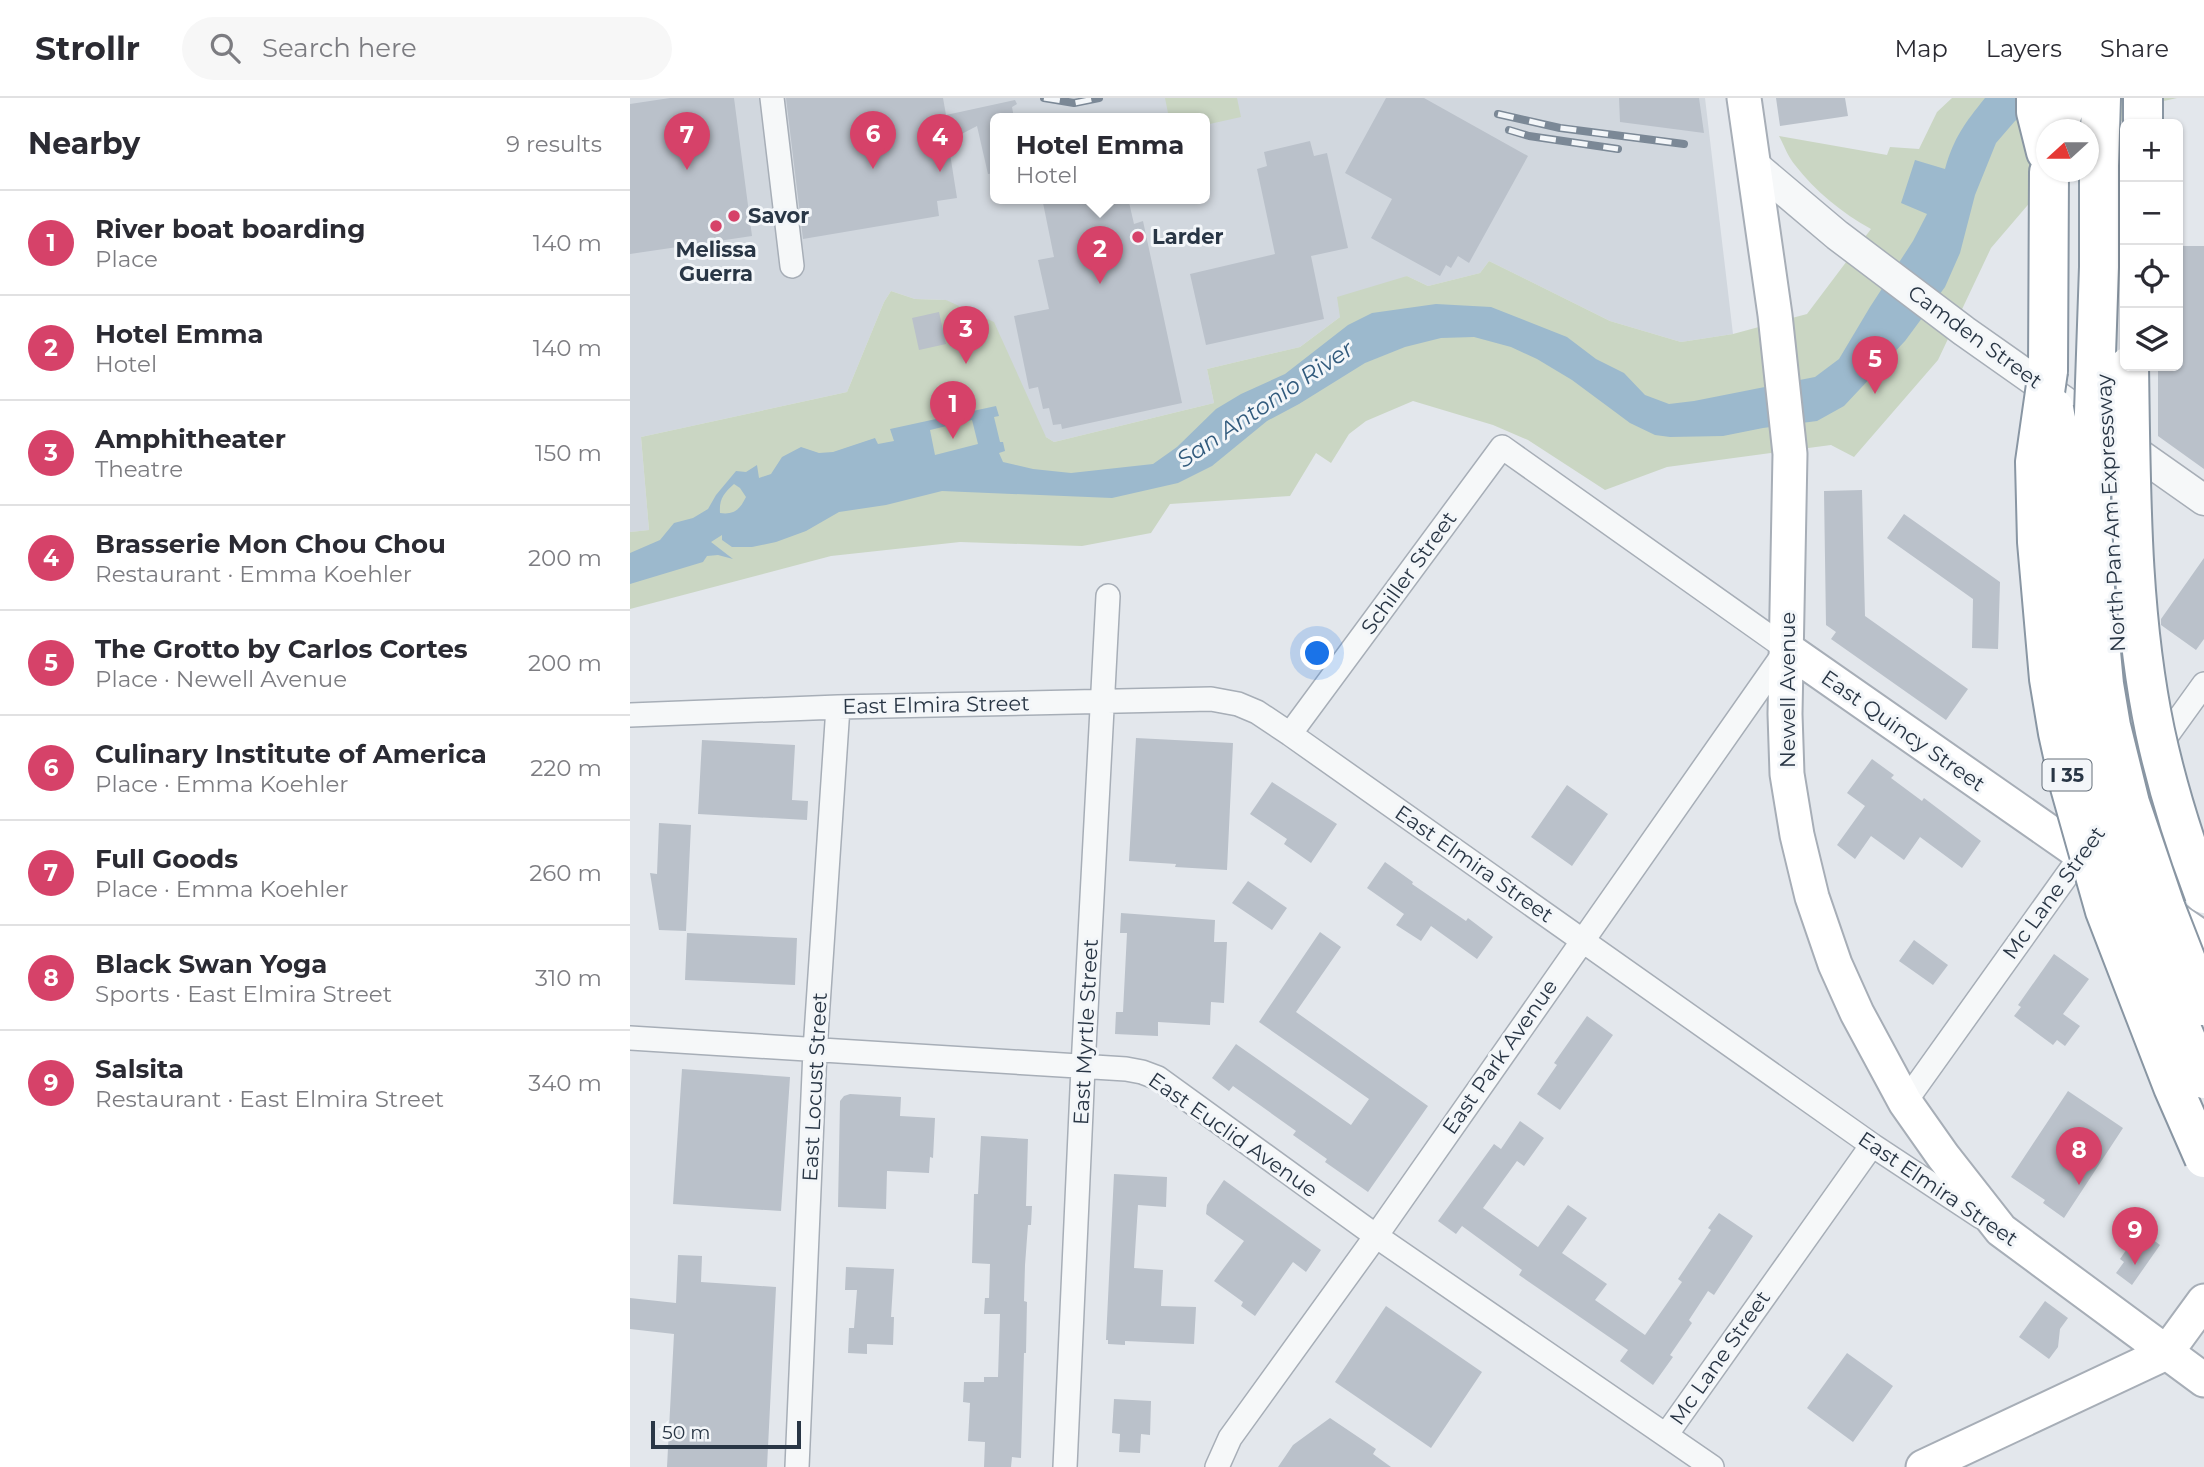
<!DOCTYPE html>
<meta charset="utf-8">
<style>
:root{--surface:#fff;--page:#f7f7f7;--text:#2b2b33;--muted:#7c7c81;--line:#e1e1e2;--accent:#d64269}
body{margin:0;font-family:Montserrat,sans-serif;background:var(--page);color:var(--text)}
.controls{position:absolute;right:21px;top:21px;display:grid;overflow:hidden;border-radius:10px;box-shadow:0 2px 5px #0004}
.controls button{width:63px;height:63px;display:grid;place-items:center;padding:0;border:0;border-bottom:2px solid var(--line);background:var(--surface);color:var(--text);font:35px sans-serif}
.compass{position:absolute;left:1406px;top:21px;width:63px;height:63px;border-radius:50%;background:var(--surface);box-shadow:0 2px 5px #0004;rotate:249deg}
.scale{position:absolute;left:21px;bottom:18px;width:150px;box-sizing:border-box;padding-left:7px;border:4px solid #293645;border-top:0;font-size:19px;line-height:24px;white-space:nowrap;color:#293645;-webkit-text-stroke:5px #f3f6f9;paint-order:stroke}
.you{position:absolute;left:688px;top:556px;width:24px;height:24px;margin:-18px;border:5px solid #fff;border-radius:50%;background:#1a73e8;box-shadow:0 0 0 10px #1a73e833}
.badge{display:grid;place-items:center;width:46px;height:46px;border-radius:50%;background:var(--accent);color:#fff;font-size:23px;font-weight:700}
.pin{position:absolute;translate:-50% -58px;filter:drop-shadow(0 2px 4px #0008)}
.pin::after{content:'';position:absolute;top:37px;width:24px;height:21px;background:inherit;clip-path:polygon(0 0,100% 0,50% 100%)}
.popup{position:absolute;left:360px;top:15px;width:220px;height:91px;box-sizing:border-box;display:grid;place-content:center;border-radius:10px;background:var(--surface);filter:drop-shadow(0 2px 5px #0005);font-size:23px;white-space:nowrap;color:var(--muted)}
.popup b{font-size:26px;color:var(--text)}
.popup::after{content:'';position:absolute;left:50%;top:100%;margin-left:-14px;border:14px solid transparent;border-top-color:var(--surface)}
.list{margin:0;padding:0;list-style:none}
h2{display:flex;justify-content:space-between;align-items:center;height:91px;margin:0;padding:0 28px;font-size:30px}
h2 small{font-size:23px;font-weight:400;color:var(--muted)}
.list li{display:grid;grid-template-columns:46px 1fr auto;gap:21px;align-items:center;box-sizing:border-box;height:105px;padding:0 28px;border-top:2px solid var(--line)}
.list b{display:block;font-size:26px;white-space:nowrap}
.list p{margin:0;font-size:23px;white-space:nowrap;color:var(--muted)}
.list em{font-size:23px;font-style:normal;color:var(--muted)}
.icon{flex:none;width:38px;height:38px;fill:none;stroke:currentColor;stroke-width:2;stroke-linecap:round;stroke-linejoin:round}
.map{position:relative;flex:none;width:1574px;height:1369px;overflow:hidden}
header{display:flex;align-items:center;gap:42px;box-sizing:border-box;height:98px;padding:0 35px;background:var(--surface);border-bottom:2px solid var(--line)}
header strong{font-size:33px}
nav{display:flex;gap:38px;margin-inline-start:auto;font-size:24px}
.search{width:490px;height:63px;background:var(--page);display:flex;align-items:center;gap:18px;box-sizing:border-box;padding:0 24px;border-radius:38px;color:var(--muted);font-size:26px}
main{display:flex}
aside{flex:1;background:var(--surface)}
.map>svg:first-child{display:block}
</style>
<header>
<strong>Strollr</strong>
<div class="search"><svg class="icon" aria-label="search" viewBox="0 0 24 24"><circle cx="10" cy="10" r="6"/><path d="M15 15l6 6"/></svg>Search here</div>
<nav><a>Map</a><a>Layers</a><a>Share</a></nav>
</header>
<main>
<aside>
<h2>Nearby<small>9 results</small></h2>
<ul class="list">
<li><span class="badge">1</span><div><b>River boat boarding</b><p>Place</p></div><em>140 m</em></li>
<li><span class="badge">2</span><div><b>Hotel Emma</b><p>Hotel</p></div><em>140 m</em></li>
<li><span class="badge">3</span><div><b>Amphitheater</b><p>Theatre</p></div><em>150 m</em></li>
<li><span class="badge">4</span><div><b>Brasserie Mon Chou Chou</b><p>Restaurant · Emma Koehler</p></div><em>200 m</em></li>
<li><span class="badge">5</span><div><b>The Grotto by Carlos Cortes</b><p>Place · Newell Avenue</p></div><em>200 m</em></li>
<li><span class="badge">6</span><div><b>Culinary Institute of America</b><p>Place · Emma Koehler</p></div><em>220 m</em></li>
<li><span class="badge">7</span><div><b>Full Goods</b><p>Place · Emma Koehler</p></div><em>260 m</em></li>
<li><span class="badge">8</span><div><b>Black Swan Yoga</b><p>Sports · East Elmira Street</p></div><em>310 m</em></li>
<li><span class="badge">9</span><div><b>Salsita</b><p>Restaurant · East Elmira Street</p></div><em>340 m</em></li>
</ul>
</aside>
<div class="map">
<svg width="1574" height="1369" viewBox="0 0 1574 1369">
<rect width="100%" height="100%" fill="#e3e7ec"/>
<path fill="#d1d7de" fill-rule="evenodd" d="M 0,0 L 1075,0 L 1103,236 L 1051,244 L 980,223 L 859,163 L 850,175 L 798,188 L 777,178 L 710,219 L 670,249 L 577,271 L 584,305 L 424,344 L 416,339 L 316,202 L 285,201 L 261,193 L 254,204 L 217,294 L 11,339 L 19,432 L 0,434 ZM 365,20 L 575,20 L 575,100 L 365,100 Z"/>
<path fill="#cad6c3" d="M 535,0 L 607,0 L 611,19 L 575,27 L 575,20 L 539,20 Z
M 1322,0 L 1547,0 L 1525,5 L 1459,40 L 1458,32 L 1416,32 L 1426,74 L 1361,150 L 1308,262 L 1224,359 L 1201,347 L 1037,369 L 975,392 L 898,342 L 863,327 L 783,303 L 736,323 L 719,336 L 701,365 L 686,355 L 660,398 L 540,406 L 521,435 L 452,448 L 330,444 L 201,458 L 0,511 L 0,434 L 19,432 L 11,339 L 217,294 L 254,204 L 261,193 L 285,201 L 316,202 L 364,224 L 416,339 L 424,344 L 584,305 L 577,271 L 670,249 L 710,219 L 707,199 L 777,178 L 798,188 L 850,175 L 859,163 L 980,223 L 1051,244 L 1103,236 L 1177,216 L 1241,131 C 1212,115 1185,93 1165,67 C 1158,59 1154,47 1149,38 L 1257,57 L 1260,49 L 1289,51 L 1307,14 Z"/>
<path fill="#9cb9cd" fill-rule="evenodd" d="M 1355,0 L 1436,0 L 1401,11 L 1385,23 L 1366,45 L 1345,97 L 1330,155 L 1315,189 L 1275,243 L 1214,308 L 1187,323 L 1133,330 L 1093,338 L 1040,339 L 1025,337 L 1000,325 L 942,282 L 907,261 L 881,249 L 844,239 L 811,240 L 775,249 L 735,265 L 669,306 L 637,323 L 582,368 L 548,385 L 482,400 L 312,393 L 256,407 L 209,414 L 176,433 L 146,444 L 122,449 L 102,449 L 92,442 L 92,437 L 81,444 L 103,461 L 88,457 L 77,458 L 73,464 L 0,486 L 0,455 L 30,442 L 44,425 L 63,420 L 78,411 L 86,397 L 106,373 L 116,374 L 127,367 L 129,380 L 141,376 L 152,359 L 171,349 L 189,355 L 203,354 L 245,340 L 248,346 L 264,343 L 260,331 L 366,308 L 369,318 L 364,319 L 370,344 L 373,344 L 375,353 L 369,355 L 373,364 L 403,371 L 441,375 L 523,366 L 547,349 L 586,311 L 611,296 L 655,276 L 718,227 L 742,215 L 806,206 L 861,209 L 937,239 L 966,261 L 994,275 L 1015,297 L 1039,306 L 1064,303 L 1185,279 L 1209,261 L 1240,209 L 1283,143 L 1297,116 L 1271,105 L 1285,62 L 1315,71 C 1324,39 1335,25 1355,0 ZM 342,322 L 348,346 L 305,357 L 300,332 ZM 104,386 L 110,390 L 116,399 C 110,411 105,417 90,415 C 89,401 94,395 104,386 Z"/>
<path fill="#bac1ca" d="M 40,0 L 104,0 L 122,138 L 0,156 L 0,6 Z
M 156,0 L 313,0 L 316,17 L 385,2 L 387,6 L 382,9 L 384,20 L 365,20 L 365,75 L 358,76 L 347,28 L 318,43 L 327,100 L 307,103 L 309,118 L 173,141 Z
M 756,0 L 794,0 L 898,58 L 839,165 L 828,158 L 821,170 L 816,167 L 810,178 L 741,140 L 762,101 L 715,75 Z
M 989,0 L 1069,0 L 1074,35 L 990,24 Z
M 1146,0 L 1215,0 L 1218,18 L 1150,28 Z
M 680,43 L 684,58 L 697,55 L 718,150 L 681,158 L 694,221 L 576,247 L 560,176 L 645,156 L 627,71 L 637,68 L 634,54 Z
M 412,100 L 498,100 L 504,126 L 513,123 L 552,305 L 432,331 L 431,326 L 423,327 L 419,310 L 413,311 L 408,289 L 399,291 L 384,218 L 419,211 L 408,162 L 424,159 Z
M 1548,148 L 1574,148 L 1574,371 L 1528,338 L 1528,268 L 1548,268 Z
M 309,214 L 316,246 L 289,252 L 282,220 Z
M 1232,392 L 1235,518 L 1338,591 L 1316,622 L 1201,541 L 1206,534 L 1196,527 L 1194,393 Z
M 1274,416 L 1370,484 L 1368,551 L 1342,550 L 1343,501 L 1257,440 Z
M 1574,460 L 1574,541 L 1566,552 L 1531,527 L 1531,521 Z
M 506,640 L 603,645 L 597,772 L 545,769 L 546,766 L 499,763 Z
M 72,642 L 165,647 L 162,702 L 178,703 L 177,722 L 68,716 Z
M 1242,661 L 1264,677 L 1261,680 L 1292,703 L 1294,700 L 1351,743 L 1332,770 L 1290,739 L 1274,762 L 1241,738 L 1225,761 L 1207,747 L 1235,708 L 1217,695 Z
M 642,684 L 707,726 L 681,765 L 654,746 L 657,741 L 620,716 Z
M 937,687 L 978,716 L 942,768 L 901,739 Z
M 29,725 L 61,727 L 56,833 L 29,832 L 20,775 L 27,776 Z
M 755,764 L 783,784 L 782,786 L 836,823 L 838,820 L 863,839 L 847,861 L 801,828 L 791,843 L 766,827 L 774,816 L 737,790 Z
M 618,783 L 657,810 L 642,832 L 602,805 Z
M 491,815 L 585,822 L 584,844 L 597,844 L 594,905 L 581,904 L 580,927 L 528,924 L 528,938 L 485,936 L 486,914 L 493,914 L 497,835 L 490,835 Z
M 690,834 L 711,849 L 666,914 L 798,1008 L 738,1094 L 695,1064 L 697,1061 L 663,1037 L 666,1033 L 603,988 L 599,993 L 582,980 L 606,946 L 721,1027 L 739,1001 L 629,924 Z
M 57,835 L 167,840 L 165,887 L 55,882 Z
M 1284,842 L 1318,867 L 1303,887 L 1269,863 Z
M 1424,856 L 1459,881 L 1433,916 L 1450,928 L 1435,948 L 1427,942 L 1423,947 L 1384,918 L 1391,909 L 1388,907 Z
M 957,918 L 983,937 L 930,1012 L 907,996 L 927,967 L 924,965 Z
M 52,971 L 160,979 L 151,1113 L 43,1106 Z
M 1438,993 L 1493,1030 L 1434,1120 L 1413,1105 L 1415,1102 L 1381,1079 Z
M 220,996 L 271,999 L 270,1018 L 305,1020 L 303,1060 L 300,1059 L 299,1075 L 257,1073 L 256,1111 L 208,1109 L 210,1003 L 214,998 Z
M 890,1023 L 914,1040 L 894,1068 L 887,1063 L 853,1110 L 908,1149 L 938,1107 L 957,1120 L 932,1155 L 977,1186 L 965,1202 L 1015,1237 L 1052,1184 L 1048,1181 L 1081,1132 L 1078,1130 L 1089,1115 L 1123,1138 L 1084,1197 L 1078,1193 L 1059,1222 L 1062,1225 L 1040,1257 L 1043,1259 L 1023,1287 L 990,1263 L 998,1252 L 889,1177 L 892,1172 L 832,1128 L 826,1136 L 808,1123 L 864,1046 L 871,1051 Z
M 351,1038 L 398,1041 L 396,1108 L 402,1108 L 401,1127 L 398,1127 L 395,1167 L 394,1203 L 397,1204 L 396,1255 L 394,1255 L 391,1360 L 382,1359 L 381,1369 L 354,1369 L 355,1344 L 338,1343 L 340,1305 L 333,1304 L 334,1284 L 354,1284 L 354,1279 L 368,1279 L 370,1216 L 354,1216 L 355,1200 L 359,1200 L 360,1166 L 342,1165 L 344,1096 L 348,1096 Z
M 484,1076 L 537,1079 L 536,1109 L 508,1107 L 504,1170 L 533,1172 L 531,1208 L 566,1209 L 564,1246 L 495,1243 L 495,1247 L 478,1246 L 478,1242 L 476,1242 Z
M 594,1082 L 691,1152 L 676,1174 L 663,1164 L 625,1218 L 611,1208 L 613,1204 L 584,1183 L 614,1143 L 576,1116 L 577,1107 Z
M 1510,1132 L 1530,1147 L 1502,1187 L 1486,1175 L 1494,1164 L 1490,1161 Z
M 48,1157 L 72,1158 L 71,1184 L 146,1189 L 137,1369 L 37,1369 L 44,1236 L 0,1231 L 0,1200 L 46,1205 Z
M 216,1169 L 264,1171 L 261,1219 L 264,1219 L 263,1247 L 237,1246 L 237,1256 L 218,1255 L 219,1230 L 224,1230 L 227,1192 L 215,1192 Z
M 1415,1203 L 1438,1220 L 1430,1231 L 1428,1249 L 1419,1261 L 1389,1239 Z
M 756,1208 L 852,1274 L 801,1350 L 705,1284 Z
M 1217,1255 L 1263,1288 L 1223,1344 L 1177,1310 Z
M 484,1301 L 521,1303 L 520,1337 L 511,1336 L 510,1355 L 489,1354 L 490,1336 L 482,1335 Z
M 700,1320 L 746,1351 L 743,1356 L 761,1369 L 648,1369 L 663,1347 Z"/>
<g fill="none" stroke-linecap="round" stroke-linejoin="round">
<g stroke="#a7aeb7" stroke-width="26">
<path id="minor" d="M 142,0 L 162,168
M 0,617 L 208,609 L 581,601 L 608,606 L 627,614 L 660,636 L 1242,1047 L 1351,1119
M 1494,697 L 1574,586
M 0,940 L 496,971 L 512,974 L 528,980 L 746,1138 L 1082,1369
M 1275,1004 L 1460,745
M 1036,1337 L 1242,1047
M 167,1369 L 185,952 L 208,609
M 435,1369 L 453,969 L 478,498
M 587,1369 L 600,1340 L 746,1138 L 1157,551 L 872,349 L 660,636"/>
</g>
<g stroke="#a7aeb7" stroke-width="33">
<path id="tertiary" d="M 1124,67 L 1207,137 L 1334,233 L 1574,402"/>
</g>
<g stroke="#a7aeb7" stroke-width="37">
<path id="secondary" d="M 1114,0 L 1145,217 L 1160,356 L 1155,616 L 1157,676 L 1167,737 L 1182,799 L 1205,866 L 1227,915 L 1275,1004 L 1313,1058 L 1371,1132 L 1574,1282
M 1157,551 L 1474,772
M 1529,810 L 1574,841
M 1293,1369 L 1536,1255 L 1574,1203"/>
</g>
<g stroke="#8996a3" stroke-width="42">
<path id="motorway" d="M 1406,0 L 1406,14 L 1416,54
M 1513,26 L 1513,0
M 1428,32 L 1434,11 L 1434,0
M 1469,68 L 1471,0
M 1418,273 L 1419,74"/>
</g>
<use href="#minor" stroke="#f6f8f9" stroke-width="23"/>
<use href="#tertiary" stroke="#f6f8f9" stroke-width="30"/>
<use href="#secondary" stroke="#fff" stroke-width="33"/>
<use href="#motorway" stroke="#fff" stroke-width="38"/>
<g stroke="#7b8896" stroke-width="8">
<path id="rail" d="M 414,0 L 444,5 L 469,0
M 868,16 L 930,30 L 1054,46
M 879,32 L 899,38 L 988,51"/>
</g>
<use href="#rail" stroke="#f3f6f9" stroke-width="5" stroke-dasharray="16" stroke-linecap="butt"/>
<g stroke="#8996a3" stroke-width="42" stroke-linecap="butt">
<path id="motorway-bridge" d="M 1469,68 L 1469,169 L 1461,401 L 1465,490 L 1474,586 L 1481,628 L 1500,705 L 1536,811 L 1574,908
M 1499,268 C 1501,389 1500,514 1525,633 C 1537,689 1554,743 1574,796
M 1418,273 L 1405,364 L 1407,444 L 1419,581 L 1428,635 L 1440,689 L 1475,813 L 1543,989 L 1574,1060
M 1424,310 C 1427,329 1432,348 1433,367 C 1435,394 1434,420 1435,447 C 1437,489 1440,531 1446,573 C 1466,715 1514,851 1574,981"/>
</g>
<use href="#motorway-bridge" stroke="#fff" stroke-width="38"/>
</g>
<g fill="#d64269" stroke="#f3f6f9" stroke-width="2.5">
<circle cx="104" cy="118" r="7"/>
<circle cx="86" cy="128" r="7"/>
<circle cx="508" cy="139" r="7"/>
</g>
<g text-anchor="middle" stroke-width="6" stroke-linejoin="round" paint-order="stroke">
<rect fill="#f3f6f9" stroke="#66707b" stroke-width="2" x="1412.5" y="661.5" width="49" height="31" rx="5"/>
<g font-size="19" font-weight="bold" fill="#293645">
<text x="1437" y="684">I 35</text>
</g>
<g font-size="21" font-weight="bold" fill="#293645" stroke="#f3f6f9" text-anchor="start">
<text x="118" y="125">Savor</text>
<text x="522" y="146">Larder</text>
<text x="86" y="159" text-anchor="middle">Melissa<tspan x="86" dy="24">Guerra</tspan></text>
</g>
<g font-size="21" fill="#293645" stroke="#f3f6f9">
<text transform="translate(1345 239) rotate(36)" y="7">Camden Street</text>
<text transform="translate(1481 415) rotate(-93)" y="7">North Pan Am Expressway</text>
<text transform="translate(779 475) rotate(-54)" y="7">Schiller Street</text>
<text transform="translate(1158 592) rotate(-90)" y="7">Newell Avenue</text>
<text transform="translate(306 607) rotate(-1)" y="7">East Elmira Street</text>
<text transform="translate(1273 633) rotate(35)" y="7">East Quincy Street</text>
<text transform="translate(844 766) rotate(35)" y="7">East Elmira Street</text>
<text transform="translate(1424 795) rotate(-54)" y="7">Mc Lane Street</text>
<text transform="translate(456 934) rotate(-87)" y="7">East Myrtle Street</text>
<text transform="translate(870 959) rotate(-55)" y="7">East Park Avenue</text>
<text transform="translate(185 989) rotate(-87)" y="7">East Locust Street</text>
<text transform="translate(603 1037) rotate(35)" y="7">East Euclid Avenue</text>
<text transform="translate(1308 1091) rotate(34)" y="7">East Elmira Street</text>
<text transform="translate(1090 1260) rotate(-55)" y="7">Mc Lane Street</text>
</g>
<g font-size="23" font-style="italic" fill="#315a7c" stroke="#f3f6f9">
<text transform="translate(635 306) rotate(-34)" y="8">San Antonio River</text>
</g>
</g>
</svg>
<div class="controls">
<button>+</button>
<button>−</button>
<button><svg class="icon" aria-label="locate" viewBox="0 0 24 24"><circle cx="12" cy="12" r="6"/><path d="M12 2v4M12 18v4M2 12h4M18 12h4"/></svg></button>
<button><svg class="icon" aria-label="layers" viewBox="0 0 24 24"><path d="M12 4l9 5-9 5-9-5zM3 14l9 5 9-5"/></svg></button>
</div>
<svg class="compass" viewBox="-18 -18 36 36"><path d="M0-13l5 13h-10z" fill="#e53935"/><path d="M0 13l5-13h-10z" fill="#7c7c81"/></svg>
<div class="scale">50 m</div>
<div class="you"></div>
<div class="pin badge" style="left:323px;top:341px">1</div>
<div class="pin badge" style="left:470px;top:186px">2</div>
<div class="popup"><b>Hotel Emma</b>Hotel</div>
<div class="pin badge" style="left:336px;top:266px">3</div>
<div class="pin badge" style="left:310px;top:74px">4</div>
<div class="pin badge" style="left:1245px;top:296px">5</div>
<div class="pin badge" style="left:243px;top:71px">6</div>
<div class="pin badge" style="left:57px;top:72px">7</div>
<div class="pin badge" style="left:1449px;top:1087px">8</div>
<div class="pin badge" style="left:1505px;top:1167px">9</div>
</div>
</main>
